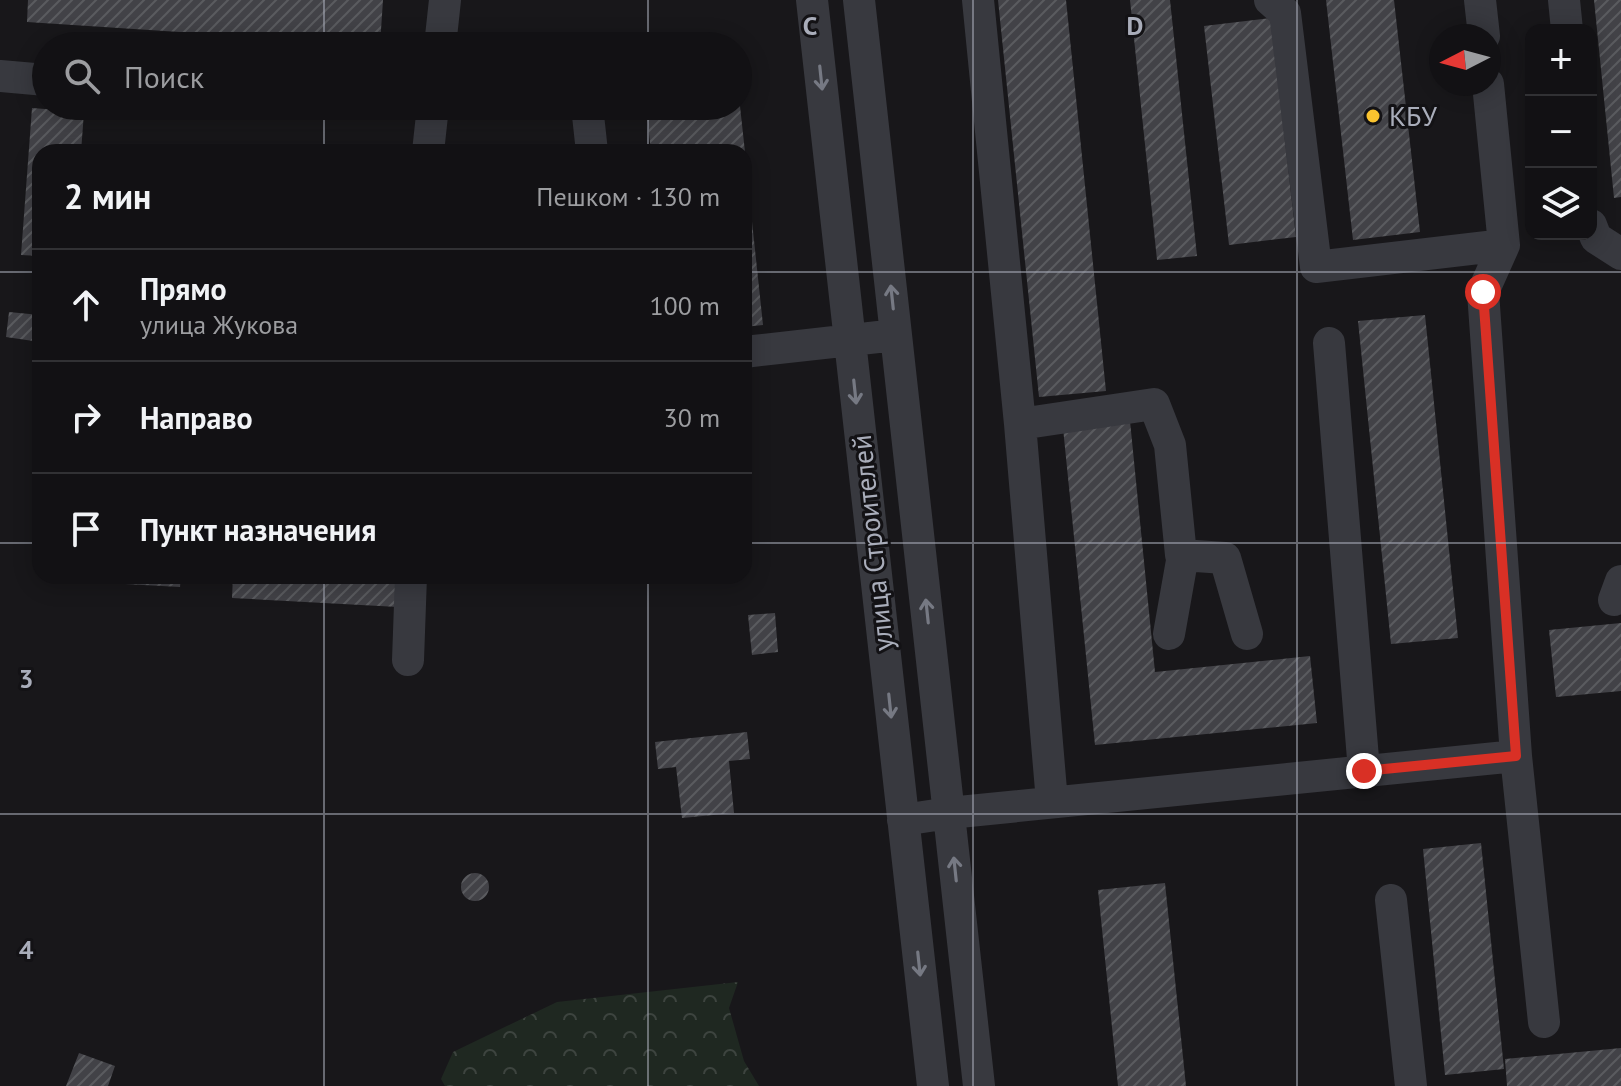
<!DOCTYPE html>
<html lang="ru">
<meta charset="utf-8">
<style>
:root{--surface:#121114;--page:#1f1f22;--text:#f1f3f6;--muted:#9c9da0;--line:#313134}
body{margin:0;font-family:"PT Sans",sans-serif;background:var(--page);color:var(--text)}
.controls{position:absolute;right:24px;top:24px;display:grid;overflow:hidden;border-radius:16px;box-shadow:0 4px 20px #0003}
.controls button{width:72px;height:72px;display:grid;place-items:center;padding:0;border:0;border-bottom:2px solid var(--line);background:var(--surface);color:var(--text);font:40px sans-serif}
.compass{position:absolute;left:1429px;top:24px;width:72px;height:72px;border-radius:50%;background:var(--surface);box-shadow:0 4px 20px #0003;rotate:264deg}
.stop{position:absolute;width:24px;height:24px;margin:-18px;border:6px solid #d93025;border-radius:50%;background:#fff}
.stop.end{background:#d93025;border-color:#fff;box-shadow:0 2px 8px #0008}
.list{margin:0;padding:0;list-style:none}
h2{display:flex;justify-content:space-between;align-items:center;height:104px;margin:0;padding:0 32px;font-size:34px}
h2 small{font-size:26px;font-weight:400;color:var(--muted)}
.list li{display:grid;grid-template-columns:52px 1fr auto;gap:24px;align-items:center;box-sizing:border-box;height:112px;padding:0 32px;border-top:2px solid var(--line)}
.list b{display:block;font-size:30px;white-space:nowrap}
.list p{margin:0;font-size:26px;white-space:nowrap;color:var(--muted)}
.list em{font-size:26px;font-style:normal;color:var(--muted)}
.icon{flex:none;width:44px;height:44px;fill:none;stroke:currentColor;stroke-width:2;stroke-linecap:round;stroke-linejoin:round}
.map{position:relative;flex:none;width:1621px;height:1086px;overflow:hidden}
.search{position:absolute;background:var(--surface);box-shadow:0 4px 20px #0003;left:32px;top:32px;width:720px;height:88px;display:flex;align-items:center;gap:20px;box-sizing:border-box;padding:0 28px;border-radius:44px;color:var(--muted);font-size:30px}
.panel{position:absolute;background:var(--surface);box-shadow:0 4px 20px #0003;left:32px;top:144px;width:720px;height:440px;border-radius:24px}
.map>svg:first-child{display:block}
</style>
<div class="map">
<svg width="1621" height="1086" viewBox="0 0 1621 1086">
<defs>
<pattern id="forest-crowns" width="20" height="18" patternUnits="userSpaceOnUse" patternTransform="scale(2)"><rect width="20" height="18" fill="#1f2821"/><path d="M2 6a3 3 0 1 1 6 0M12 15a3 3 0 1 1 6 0" fill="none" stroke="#3d443f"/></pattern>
<pattern id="building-hatch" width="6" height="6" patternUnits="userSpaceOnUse" patternTransform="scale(2)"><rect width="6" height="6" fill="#424247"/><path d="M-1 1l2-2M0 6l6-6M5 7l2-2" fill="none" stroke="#5a5b5f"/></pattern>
</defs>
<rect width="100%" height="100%" fill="#18171a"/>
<path fill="url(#forest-crowns)" d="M 738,982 L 729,1008 L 744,1061 L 759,1086 L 445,1086 L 441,1079 L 453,1052 L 557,1002 Z"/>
<path fill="url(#building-hatch)" d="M 28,0 L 383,0 L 380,45 L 27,22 Z
M 998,0 L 1066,0 L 1106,391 L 1039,397 Z
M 1130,0 L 1170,0 L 1197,256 L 1157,260 Z
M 1326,0 L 1394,0 L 1420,232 L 1353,240 Z
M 1594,0 L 1621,0 L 1621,197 L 1614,198 Z
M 1271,18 L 1296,237 L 1229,245 L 1204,26 Z
M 646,106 L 740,106 L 745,152 L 651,152 Z
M 32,108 L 84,112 L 81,152 L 40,152 L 40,256 L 21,255 Z
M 744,165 L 746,165 L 763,325 L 744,327 Z
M 9,312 L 40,315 L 40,342 L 6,337 Z
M 1425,315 L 1458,638 L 1391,644 L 1358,321 Z
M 1130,421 L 1155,672 L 1310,656 L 1317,723 L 1095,745 L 1063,428 Z
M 125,576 L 181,576 L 180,587 L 125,584 Z
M 233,576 L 400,576 L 398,607 L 232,598 Z
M 775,613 L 778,652 L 752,655 L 748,615 Z
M 1621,623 L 1621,691 L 1556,697 L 1549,630 Z
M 747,732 L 750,759 L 729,761 L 734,813 L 682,818 L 676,767 L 658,769 L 655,742 Z
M 1481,843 L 1504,1069 L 1445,1075 L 1423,849 Z
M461 887a14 14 0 1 1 28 0a14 14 0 1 1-28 0Z
M 1165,883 L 1186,1086 L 1118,1086 L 1098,890 Z
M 1621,1048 L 1621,1086 L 1507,1086 L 1505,1059 Z
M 79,1053 L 115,1066 L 108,1086 L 66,1086 Z"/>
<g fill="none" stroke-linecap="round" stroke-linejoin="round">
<path stroke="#38393f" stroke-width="32" d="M 812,0 L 933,1086
M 859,0 L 979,1086
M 978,0 L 1020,424 L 1052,802
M 1270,0 L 1285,13 L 1316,267 L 1504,245
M 1480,0 L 1484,36
M 1564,0 L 1567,30
M 440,46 L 445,0
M 0,76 L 46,80
M 1488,84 L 1504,245 L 1483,292 L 1516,756 L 1544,1022
M 587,106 L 592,152
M 428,152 L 433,106
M 1591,225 L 1596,238 L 1621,254
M 1329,343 L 1364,771
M 744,352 L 896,335
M 1020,424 L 1154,404 L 1170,445 L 1181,555 L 1225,558 L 1247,634
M 1614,600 L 1621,581
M 1169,634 L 1183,555
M 408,660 L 411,576
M 903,820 L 949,813 L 1516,756
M 1391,900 L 1411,1086"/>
</g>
<defs><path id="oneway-shaft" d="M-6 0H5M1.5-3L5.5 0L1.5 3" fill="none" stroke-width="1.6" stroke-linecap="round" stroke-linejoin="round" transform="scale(2)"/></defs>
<g stroke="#767983">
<use href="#oneway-shaft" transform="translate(821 78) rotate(84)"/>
<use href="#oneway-shaft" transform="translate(892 297) rotate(-96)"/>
<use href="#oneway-shaft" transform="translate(855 392) rotate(84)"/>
<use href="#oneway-shaft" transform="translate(927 611) rotate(-96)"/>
<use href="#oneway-shaft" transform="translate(890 706) rotate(84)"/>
<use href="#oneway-shaft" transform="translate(955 869) rotate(-96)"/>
<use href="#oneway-shaft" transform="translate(919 964) rotate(84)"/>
</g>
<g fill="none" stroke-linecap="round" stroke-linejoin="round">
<path stroke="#d93025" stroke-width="10" d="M 1364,771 L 1516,756 L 1483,292"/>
</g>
<path fill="none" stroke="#a9adba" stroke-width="2" stroke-opacity="0.55" d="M 324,0 L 324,46M 648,0 L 648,46M 973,0 L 973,1086M 1297,0 L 1297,1086M 324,106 L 324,152M 648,106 L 648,152M 0,272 L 40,272M 744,272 L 1621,272M 0,543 L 40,543M 744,543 L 1621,543M 324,576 L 324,1086M 648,576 L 648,1086M 0,814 L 1621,814"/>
<circle fill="#fac32f" stroke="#131215" stroke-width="3" cx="1373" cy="116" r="8"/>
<g text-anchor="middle" stroke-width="6" stroke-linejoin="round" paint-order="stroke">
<g font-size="28" fill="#a9adba" stroke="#131215" text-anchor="start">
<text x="1389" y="126">КБУ</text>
</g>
<g font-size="28" fill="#a9adba" stroke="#131215">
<text transform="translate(872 543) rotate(-96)" y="10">улица Строителей</text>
</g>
</g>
<g font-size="26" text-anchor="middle" font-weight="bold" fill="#a9adba" stroke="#131215" stroke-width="6" stroke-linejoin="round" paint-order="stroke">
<text x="810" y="35">C</text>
<text x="1135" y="35">D</text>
<text x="26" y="688">3</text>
<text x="26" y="959">4</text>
</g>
</svg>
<div class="controls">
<button>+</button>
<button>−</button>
<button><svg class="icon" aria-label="layers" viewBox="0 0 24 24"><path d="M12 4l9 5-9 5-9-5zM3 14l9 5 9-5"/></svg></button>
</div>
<svg class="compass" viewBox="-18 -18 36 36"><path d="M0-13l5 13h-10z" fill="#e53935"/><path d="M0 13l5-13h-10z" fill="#9c9da0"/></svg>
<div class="stop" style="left:1483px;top:292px"></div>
<div class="stop end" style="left:1364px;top:771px"></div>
<div class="search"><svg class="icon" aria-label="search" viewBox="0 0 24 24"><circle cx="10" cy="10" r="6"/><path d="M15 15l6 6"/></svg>Поиск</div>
<section class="panel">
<h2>2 мин<small>Пешком · 130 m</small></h2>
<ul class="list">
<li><svg class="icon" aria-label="ahead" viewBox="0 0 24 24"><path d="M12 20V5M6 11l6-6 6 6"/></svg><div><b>Прямо</b><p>улица Жукова</p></div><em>100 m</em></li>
<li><svg class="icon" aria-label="right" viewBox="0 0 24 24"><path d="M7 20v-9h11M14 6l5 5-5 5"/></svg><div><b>Направо</b></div><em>30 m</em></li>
<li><svg class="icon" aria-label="arrive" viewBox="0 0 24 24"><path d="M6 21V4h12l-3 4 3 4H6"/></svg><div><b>Пункт назначения</b></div></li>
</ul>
</section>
</div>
